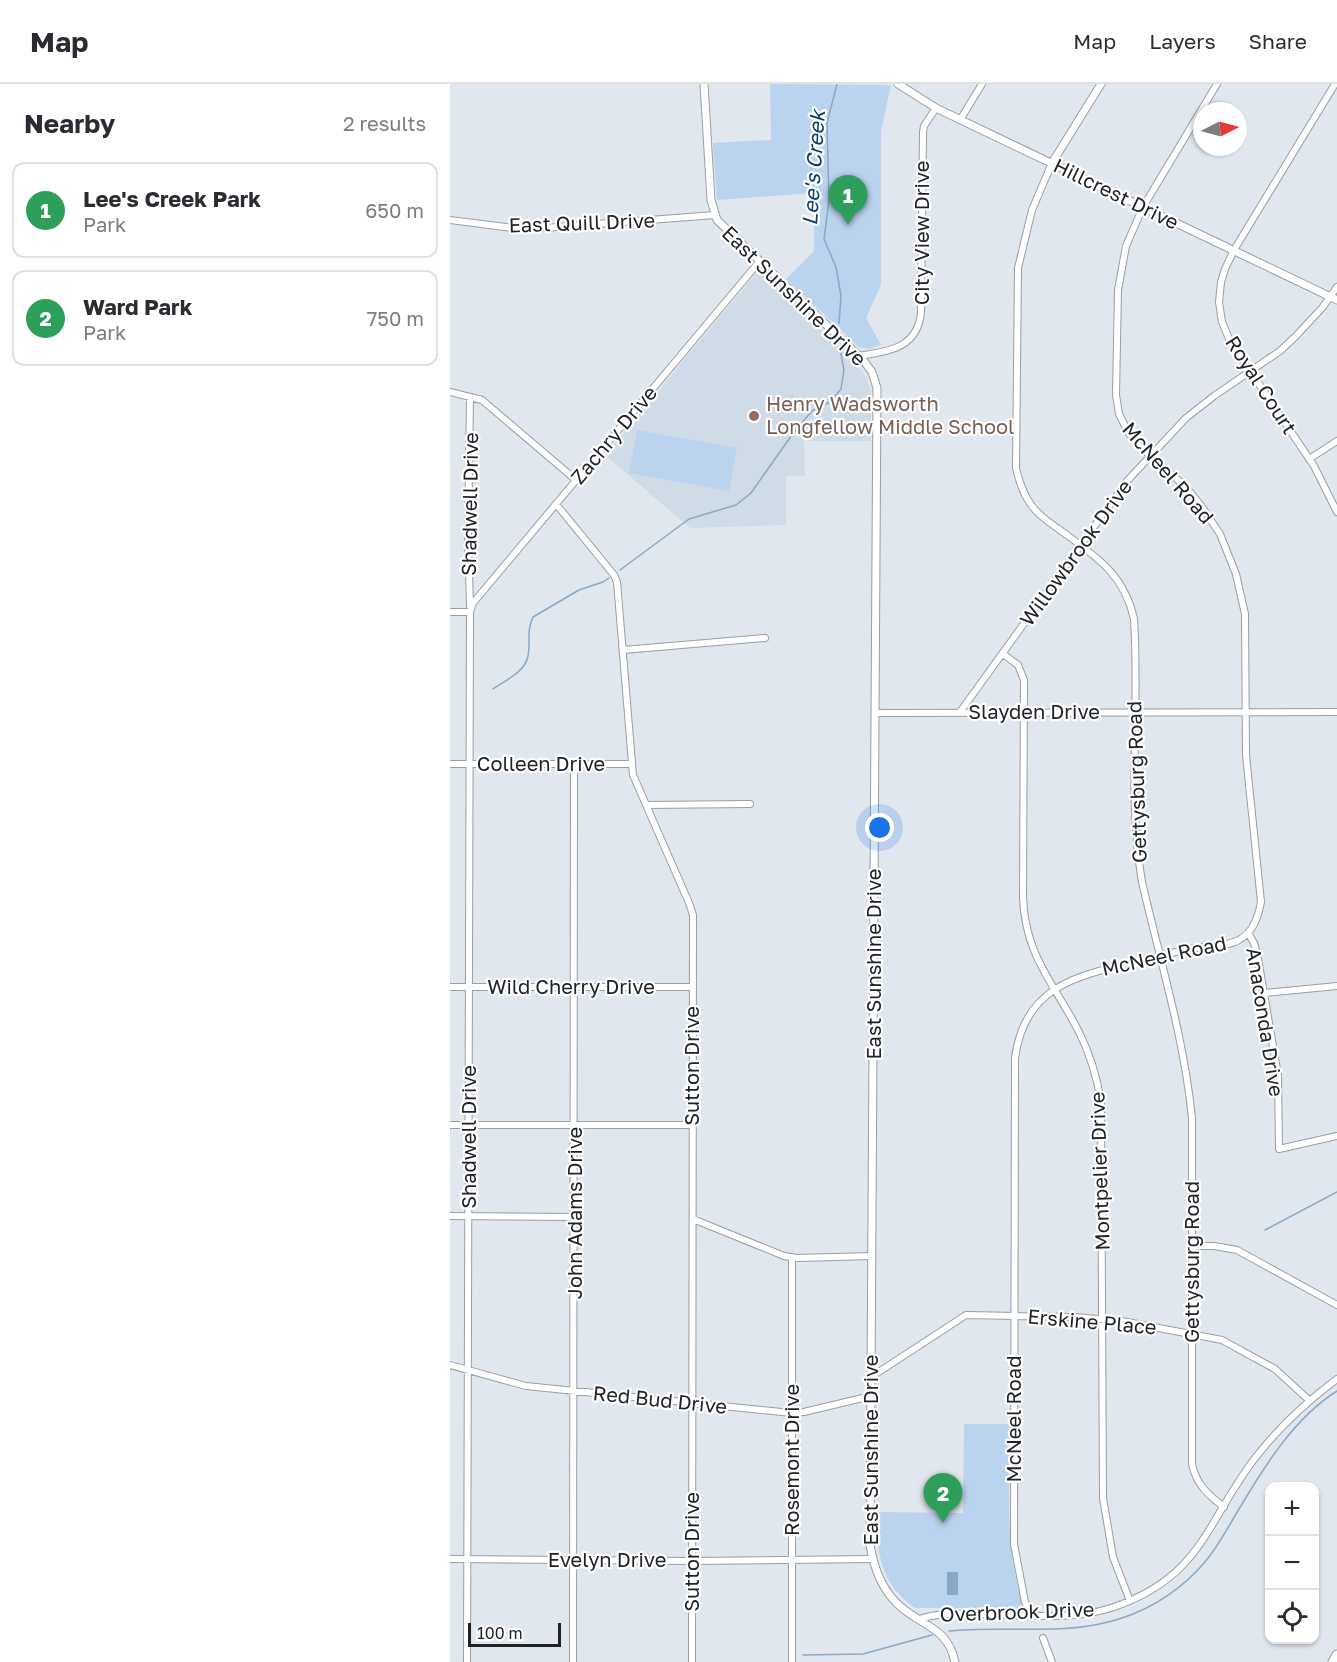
<!DOCTYPE html>
<meta charset="utf-8">
<style>
:root{--surface:#fff;--page:#f2f2f3;--text:#2b2b33;--muted:#7c7c81;--line:#e1e1e2;--accent:#a157ca}
body{margin:0;font-family:"Golos Text",sans-serif;background:var(--page);color:var(--text)}
.controls{position:absolute;right:18px;bottom:18px;display:grid;overflow:hidden;border-radius:12px;box-shadow:0 2px 4px #0004}
.controls button{width:54px;height:54px;display:grid;place-items:center;padding:0;border:0;border-bottom:2px solid var(--line);background:var(--surface);color:var(--text);font:30px sans-serif}
.compass{position:absolute;left:743px;top:18px;width:54px;height:54px;border-radius:50%;background:var(--surface);box-shadow:0 2px 4px #0004;rotate:84deg}
.scale{position:absolute;left:18px;bottom:15px;width:93px;box-sizing:border-box;padding-left:6px;border:3px solid #202225;border-top:0;font-size:16px;line-height:21px;white-space:nowrap;color:#202225;-webkit-text-stroke:4px #fff;paint-order:stroke}
.you{position:absolute;left:430px;top:744px;width:21px;height:21px;margin:-15px;border:4px solid #fff;border-radius:50%;background:#1a73e8;box-shadow:0 0 0 9px #1a73e833}
.badge{display:grid;place-items:center;width:39px;height:39px;border-radius:50%;background:var(--accent);color:#fff;font-size:20px;font-weight:700}
.pin{position:absolute;translate:-50% -50px;filter:drop-shadow(0 2px 3px #0008)}
.pin::after{content:'';position:absolute;top:32px;width:21px;height:18px;background:inherit;clip-path:polygon(0 0,100% 0,50% 100%)}
.list{margin:0;padding:0;list-style:none}
h2{display:flex;justify-content:space-between;align-items:center;height:78px;margin:0;padding:0 24px;font-size:26px}
h2 small{font-size:20px;font-weight:400;color:var(--muted)}
.list li{display:grid;grid-template-columns:39px 1fr auto;gap:18px;align-items:center;box-sizing:border-box;height:96px;margin:0 12px 12px;padding:0 12px;border:2px solid var(--line);border-radius:12px}
.list b{display:block;font-size:22px;white-space:nowrap}
.list p{margin:0;font-size:20px;white-space:nowrap;color:var(--muted)}
.list em{font-size:20px;font-style:normal;color:var(--muted)}
.icon{flex:none;width:33px;height:33px;fill:none;stroke:currentColor;stroke-width:2;stroke-linecap:round;stroke-linejoin:round}
.map{position:relative;flex:none;width:887px;height:1578px;overflow:hidden}
header{display:flex;align-items:center;gap:36px;box-sizing:border-box;height:84px;padding:0 30px;background:var(--surface);border-bottom:2px solid var(--line)}
header strong{font-size:28px}
nav{display:flex;gap:33px;margin-inline-start:auto;font-size:21px}
main{display:flex}
aside{flex:1;background:var(--surface)}
.map>svg:first-child{display:block}
</style>
<header>
<strong>Map</strong>
<nav><a>Map</a><a>Layers</a><a>Share</a></nav>
</header>
<main>
<aside>
<h2>Nearby<small>2 results</small></h2>
<ul class="list">
<li><span class="badge" style="background:#2e9e5b">1</span><div><b>Lee's Creek Park</b><p>Park</p></div><em>650 m</em></li>
<li><span class="badge" style="background:#2e9e5b">2</span><div><b>Ward Park</b><p>Park</p></div><em>750 m</em></li>
</ul>
</aside>
<div class="map">
<svg width="887" height="1578" viewBox="0 0 887 1578">
<rect width="100%" height="100%" fill="#e1e7ee"/>
<path fill="#d0dbe8" d="M 308,187 L 401,274 L 416,292 L 421,307 L 421,357 L 354,357 L 355,392 L 336,392 L 336,441 L 240,444 L 155,371 Z"/>
<path fill="#bad3ee" d="M 320,0 L 441,1 L 431,47 L 431,201 L 416,234 L 431,261 L 419,265 L 409,263 L 336,195 L 364,167 L 364,109 L 267,116 L 263,59 L 321,56 Z
M 187,346 L 287,364 L 279,407 L 179,389 Z
M 514,1340 L 560,1340 C 560,1398 554,1458 571,1514 L 572,1519 L 568,1524 L 465,1524 C 429,1499 427,1467 426,1428 L 513,1429 Z"/>
<path fill="#88a8c3" d="M 497,1488 L 508,1488 L 508,1511 L 497,1511 Z"/>
<g fill="none" stroke-linecap="round" stroke-linejoin="round">
<path stroke="#88a8c3" stroke-width="1.5" d="M 387,0 L 377,39 L 379,117 L 374,155 L 386,183 L 391,212 L 389,239
M 170,486 L 239,435 L 286,421 L 301,409 L 344,348 L 362,327 L 380,318 L 391,305 L 394,286 L 390,265
M 43,605 C 56,596 75,588 78,572 C 81,557 76,548 83,533 L 129,506 L 153,498 L 159,494
M 815,1146 L 887,1108
M 499,1547 C 556,1541 617,1553 672,1534 C 703,1524 733,1504 754,1479 C 768,1463 778,1443 789,1425 C 814,1383 844,1334 887,1307
M 353,1571 L 413,1570 L 482,1551"/>
<g stroke="#989ea4" stroke-width="8">
<path id="minor" d="M 885,0 L 784,166 L 775,185 L 771,198 L 769,218 L 772,238 L 780,257 L 864,382 L 887,428
M 510,36 L 532,0
M 602,79 L 582,126 L 568,184 L 566,384 C 569,397 573,411 582,422 C 589,432 600,439 610,446 C 645,472 674,489 684,535 C 690,623 677,711 692,798 C 710,876 734,954 742,1034 L 742,1380 C 746,1400 758,1411 774,1423
M 0,136 L 63,144 L 81,145 L 265,131
M 408,272 C 438,267 467,265 471,229 L 473,48 L 474,42 L 486,24
M 0,308 L 32,316 L 126,396
M 20,313 L 18,456 L 20,522
M 859,375 L 887,357
M 106,420 L 164,491 L 167,498 L 183,691 L 239,819 L 243,831 L 242,1578
M 0,528 L 20,528
M 173,566 L 315,554
M 553,570 L 568,581 L 574,596 L 573,813 C 575,872 604,899 629,948 C 640,970 647,993 651,1018 L 653,1414 L 663,1473 L 680,1517
M 510,628 L 677,397 L 736,334 L 764,312 L 830,267 L 846,252 L 872,224 L 887,203
M 426,629 L 887,628
M 0,680 L 182,680
M 196,721 L 300,720
M 798,849 L 804,859 L 807,869 L 828,991 L 829,1065 L 887,1052
M 0,903 L 243,903
M 814,909 L 887,902
M 0,1041 L 242,1041
M 0,1132 L 125,1133
M 243,1135 L 334,1172 L 347,1174 L 422,1172
M 742,1162 L 764,1162 L 787,1166 L 887,1221
M 0,1281 L 76,1302 L 342,1329 L 354,1328 L 421,1312
M 421,1293 L 516,1231 L 624,1233 L 672,1237 L 772,1256 L 825,1285 L 860,1317
M 0,1475 L 241,1477 L 422,1475
M 583,1532 L 575,1518 L 564,1460 L 565,974 C 574,905 623,892 682,879 C 702,874 723,868 744,864 C 758,862 776,863 789,856 C 803,848 808,834 811,818 L 796,671 L 795,530 L 786,490 L 770,450 L 752,423 L 735,402 L 688,361 L 678,348 L 669,330 L 666,311 L 668,206 L 676,162 L 693,123 L 767,0
M 469,1535 C 490,1528 510,1530 532,1530 C 575,1531 623,1537 664,1523 C 750,1493 755,1442 802,1378 C 826,1346 855,1319 887,1295
M 593,1554 L 602,1578
M 17,1578 L 20,528 L 23,519 L 309,178
M 123,1578 L 124,680
M 342,1578 L 342,1173"/>
</g>
<g stroke="#989ea4" stroke-width="9">
<path id="tertiary" d="M 254,0 L 261,116 L 267,136 L 413,276 L 422,288 L 427,304 L 420,1461 C 424,1485 432,1507 451,1523 C 474,1543 498,1544 505,1578
M 448,0 L 486,24 L 887,216
M 602,79 L 651,0"/>
</g>
<g stroke="#989ea4" stroke-width="11">
<path id="primary" d="M 883,1578 L 887,1571"/>
</g>
<use href="#minor" stroke="#fff" stroke-width="6"/>
<use href="#tertiary" stroke="#fff" stroke-width="7"/>
<use href="#primary" stroke="#fff" stroke-width="9"/>
</g>
<circle fill="#8d6e63" stroke="#fff" stroke-width="2" cx="304" cy="332" r="6"/>
<g text-anchor="middle" stroke-width="4.5" stroke-linejoin="round" paint-order="stroke">
<g font-size="20" fill="#202225" stroke="#fff">
<text transform="translate(666 110) rotate(26)" y="7">Hillcrest Drive</text>
<text transform="translate(132 139) rotate(-2)" y="7">East Quill Drive</text>
<text transform="translate(472 149) rotate(-90)" y="7">City View Drive</text>
<text transform="translate(344 212) rotate(44)" y="7">East Sunshine Drive</text>
<text transform="translate(811 301) rotate(57)" y="7">Royal Court</text>
<text transform="translate(164 351) rotate(-50)" y="7">Zachry Drive</text>
<text transform="translate(718 389) rotate(49)" y="7">McNeel Road</text>
<text transform="translate(20 420) rotate(-89)" y="7">Shadwell Drive</text>
<text transform="translate(626 469) rotate(-54)" y="7">Willowbrook Drive</text>
<text x="584" y="635">Slayden Drive</text>
<text x="91" y="687">Colleen Drive</text>
<text transform="translate(687 698) rotate(-92)" y="7">Gettysburg Road</text>
<text transform="translate(714 872) rotate(-12)" y="7">McNeel Road</text>
<text transform="translate(424 880) rotate(-90)" y="7">East Sunshine Drive</text>
<text x="121" y="910">Wild Cherry Drive</text>
<text transform="translate(815 938) rotate(81)" y="7">Anaconda Drive</text>
<text transform="translate(242 982) rotate(-90)" y="7">Sutton Drive</text>
<text transform="translate(19 1053) rotate(-90)" y="7">Shadwell Drive</text>
<text transform="translate(650 1087) rotate(-92)" y="7">Montpelier Drive</text>
<text transform="translate(125 1129) rotate(-90)" y="7">John Adams Drive</text>
<text transform="translate(742 1178) rotate(-90)" y="7">Gettysburg Road</text>
<text transform="translate(642 1238) rotate(5)" y="7">Erskine Place</text>
<text transform="translate(210 1316) rotate(6)" y="7">Red Bud Drive</text>
<text transform="translate(564 1335) rotate(-90)" y="7">McNeel Road</text>
<text transform="translate(421 1366) rotate(-90)" y="7">East Sunshine Drive</text>
<text transform="translate(342 1376) rotate(-90)" y="7">Rosemont Drive</text>
<text transform="translate(242 1468) rotate(-90)" y="7">Sutton Drive</text>
<text x="157" y="1483">Evelyn Drive</text>
<text transform="translate(567 1528) rotate(-2)" y="7">Overbrook Drive</text>
</g>
<g font-size="20" fill="#785e54" stroke="#fff" text-anchor="start">
<text x="316" y="327">Henry Wadsworth<tspan x="316" dy="23">Longfellow Middle School</tspan></text>
</g>
<g font-size="21" font-style="italic" fill="#074064" stroke="#fff">
<text transform="translate(364 84) rotate(-86)" y="7">Lee's Creek</text>
</g>
</g>
</svg>
<div class="controls">
<button>+</button>
<button>−</button>
<button><svg class="icon" aria-label="locate" viewBox="0 0 24 24"><circle cx="12" cy="12" r="6"/><path d="M12 2v4M12 18v4M2 12h4M18 12h4"/></svg></button>
</div>
<svg class="compass" viewBox="-18 -18 36 36"><path d="M0-13l5 13h-10z" fill="#e53935"/><path d="M0 13l5-13h-10z" fill="#7c7c81"/></svg>
<div class="scale">100 m</div>
<div class="you"></div>
<div class="pin badge" style="left:398px;top:141px;background:#2e9e5b">1</div>
<div class="pin badge" style="left:493px;top:1439px;background:#2e9e5b">2</div>
</div>
</main>
